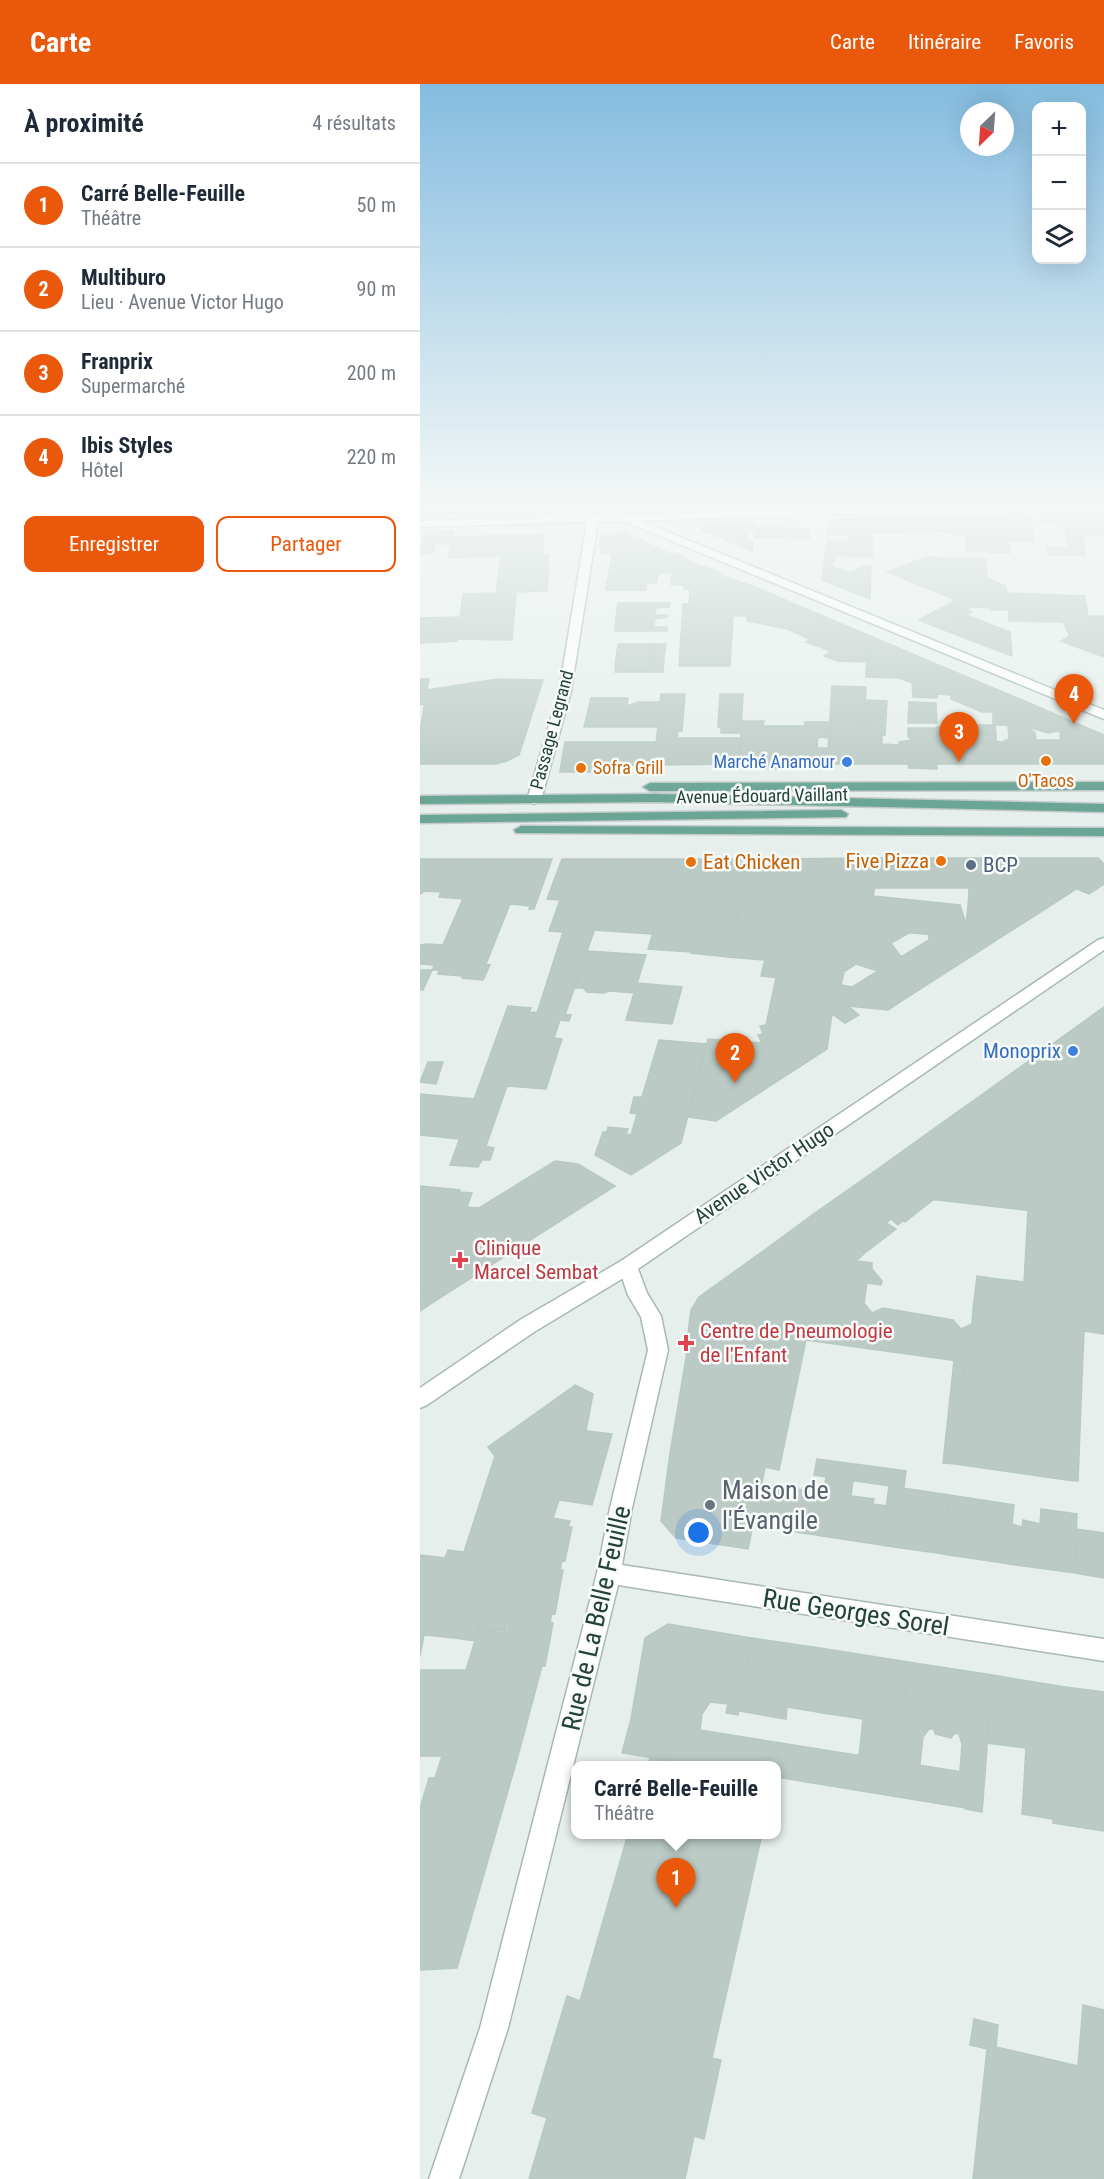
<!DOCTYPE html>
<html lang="fr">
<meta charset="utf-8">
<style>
:root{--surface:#fff;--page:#f2f2f3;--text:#1f2937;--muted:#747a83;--line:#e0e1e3;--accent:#ea580c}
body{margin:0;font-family:"Roboto Condensed",sans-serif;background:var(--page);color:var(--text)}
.controls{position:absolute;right:18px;top:18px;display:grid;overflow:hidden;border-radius:12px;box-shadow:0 6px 24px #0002}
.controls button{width:54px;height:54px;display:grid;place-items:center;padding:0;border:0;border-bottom:2px solid var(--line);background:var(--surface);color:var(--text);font:30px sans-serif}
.compass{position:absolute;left:540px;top:18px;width:54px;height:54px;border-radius:50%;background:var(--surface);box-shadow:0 6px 24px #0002;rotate:205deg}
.you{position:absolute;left:279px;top:1449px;width:21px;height:21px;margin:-15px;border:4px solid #fff;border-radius:50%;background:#1a73e8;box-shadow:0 0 0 9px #1a73e833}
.badge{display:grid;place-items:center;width:39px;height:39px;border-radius:50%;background:var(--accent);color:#fff;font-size:20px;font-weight:700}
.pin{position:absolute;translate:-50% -50px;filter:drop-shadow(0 2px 3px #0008)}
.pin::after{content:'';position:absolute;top:32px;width:21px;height:18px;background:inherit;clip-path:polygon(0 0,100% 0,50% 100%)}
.popup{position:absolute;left:151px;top:1677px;width:210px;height:78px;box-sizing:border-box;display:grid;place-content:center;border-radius:12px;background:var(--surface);filter:drop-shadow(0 2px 4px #0005);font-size:20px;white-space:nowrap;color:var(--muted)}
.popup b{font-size:22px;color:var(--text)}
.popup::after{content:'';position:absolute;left:50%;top:100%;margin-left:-12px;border:12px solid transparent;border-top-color:var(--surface)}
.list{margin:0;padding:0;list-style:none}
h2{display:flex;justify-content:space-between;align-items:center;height:78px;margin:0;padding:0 24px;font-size:26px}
h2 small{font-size:20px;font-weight:400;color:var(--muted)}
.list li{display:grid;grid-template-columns:39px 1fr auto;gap:18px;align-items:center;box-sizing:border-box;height:84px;padding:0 24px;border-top:2px solid var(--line)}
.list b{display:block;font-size:22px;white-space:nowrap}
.list p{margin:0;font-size:20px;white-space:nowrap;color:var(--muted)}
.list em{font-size:20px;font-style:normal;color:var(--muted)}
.actions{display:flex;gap:12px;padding:18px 24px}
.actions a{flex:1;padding:14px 0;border:2px solid var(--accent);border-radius:12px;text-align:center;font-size:21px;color:var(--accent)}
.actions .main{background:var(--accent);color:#fff}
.icon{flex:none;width:33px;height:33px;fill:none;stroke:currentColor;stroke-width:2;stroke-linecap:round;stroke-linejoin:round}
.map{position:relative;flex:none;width:684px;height:2095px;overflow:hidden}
header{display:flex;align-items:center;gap:36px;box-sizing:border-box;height:84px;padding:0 30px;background:var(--accent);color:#fff}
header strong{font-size:28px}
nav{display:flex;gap:33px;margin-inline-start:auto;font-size:21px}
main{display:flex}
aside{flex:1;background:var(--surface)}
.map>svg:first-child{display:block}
</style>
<header>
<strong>Carte</strong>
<nav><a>Carte</a><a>Itinéraire</a><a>Favoris</a></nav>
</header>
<main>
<aside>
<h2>À proximité<small>4 résultats</small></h2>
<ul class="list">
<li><span class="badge">1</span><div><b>Carré Belle-Feuille</b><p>Théâtre</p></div><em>50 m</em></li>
<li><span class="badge">2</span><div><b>Multiburo</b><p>Lieu · Avenue Victor Hugo</p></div><em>90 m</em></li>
<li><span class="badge">3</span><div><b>Franprix</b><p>Supermarché</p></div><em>200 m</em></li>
<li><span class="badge">4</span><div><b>Ibis Styles</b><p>Hôtel</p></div><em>220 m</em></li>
</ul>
<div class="actions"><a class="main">Enregistrer</a><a>Partager</a></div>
</aside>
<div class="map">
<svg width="684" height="2095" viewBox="0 0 684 2095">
<rect width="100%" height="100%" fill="#e6efeb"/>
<path fill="#bbcac4" stroke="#b8c9c2" stroke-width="1.5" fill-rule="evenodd" d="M 0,419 L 48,419 L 40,430 L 0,431 Z
M 48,419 L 108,419 L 101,430 L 39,432 Z
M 108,419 L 133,422 L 131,424 L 133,429 L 101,430 Z
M 659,428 L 665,463 L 648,463 L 645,444 L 651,443 L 649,438 L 642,443 L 636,443 L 635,438 L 623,438 L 622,429 Z
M 678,429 L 684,429 L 684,451 L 663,452 L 659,430 Z
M 585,430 L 610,430 L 614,457 L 588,457 Z
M 525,432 L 525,447 L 490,448 L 490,433 Z
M 490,433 L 490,448 L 454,449 L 454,434 Z
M 525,433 L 586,435 L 586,437 L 525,435 Z
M 454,434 L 452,465 L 406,464 L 407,456 L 428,457 L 429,450 L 407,451 L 409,436 Z
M 525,435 L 586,437 L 590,469 L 547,467 L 546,452 L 525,449 Z
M 335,438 L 334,446 L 328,446 L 327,454 L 333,457 L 332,467 L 281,446 L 288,439 Z
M 335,443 L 363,444 L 362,454 L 334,453 Z
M 363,444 L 390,445 L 389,455 L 362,454 Z
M 34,447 L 31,460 L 15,460 L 13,469 L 0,470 L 4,448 Z
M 204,448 L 251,470 L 255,469 L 253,489 L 238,489 L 237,498 L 226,500 L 226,506 L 186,506 L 192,470 L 182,470 L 182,464 L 179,464 L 181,452 L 194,452 Z
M 124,450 L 123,471 L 129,471 L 127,507 L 96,508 L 92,556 L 37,555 L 37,557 L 0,559 L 0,534 L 40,533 L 43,510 L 76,509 L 81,472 L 29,474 L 32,453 Z
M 627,463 L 665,465 L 666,472 L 628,471 Z
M 406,464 L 452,465 L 452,473 L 405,471 Z
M 255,469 L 282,483 L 284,482 L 299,488 L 296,489 L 302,492 L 330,501 L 328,532 L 313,532 L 310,582 L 259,582 L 263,520 L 269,520 L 270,505 L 264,505 L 264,501 L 251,501 Z
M 405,473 L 416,473 L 411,482 L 431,489 L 443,482 L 451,482 L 450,515 L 402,496 Z
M 506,473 L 566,475 L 567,494 L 586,502 L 587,509 L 551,508 L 536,516 L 467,488 Z
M 330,501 L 448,551 L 447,578 L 418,577 L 404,572 L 411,567 L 386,558 L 389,555 L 368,545 L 327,537 Z
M 551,508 L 557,508 L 553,523 L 546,525 L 552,528 L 521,545 L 499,536 Z
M 557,508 L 570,508 L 570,524 L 553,523 Z
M 570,508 L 587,509 L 589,526 L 570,526 Z
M 587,509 L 665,512 L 668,532 L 684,532 L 684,573 L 641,557 L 650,552 L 643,538 L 589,537 Z
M 198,519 L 250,519 L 249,523 L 236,524 L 235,531 L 248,531 L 248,533 L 196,533 Z
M 547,531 L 567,539 L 542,553 L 521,545 Z
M 196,533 L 248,533 L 235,535 L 234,543 L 247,543 L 247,547 L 195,547 Z
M 567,539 L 590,548 L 592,572 L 542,553 Z
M 448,551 L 521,582 L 516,585 L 517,614 L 493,613 L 492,599 L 479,594 L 446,593 Z
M 198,560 L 230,560 L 230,573 L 196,574 Z
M 230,560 L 246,560 L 244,573 L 230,573 Z
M 230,573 L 228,588 L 195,588 L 196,574 Z
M 230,573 L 244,573 L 243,588 L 228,588 Z
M 521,582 L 595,613 L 597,636 L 578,636 L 579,641 L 573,641 L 573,628 L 562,628 L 531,615 L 531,611 L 517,610 L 516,585 Z
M 0,595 L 9,595 L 4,620 L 0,621 Z
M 78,595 L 123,596 L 99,671 L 87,677 L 76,680 L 0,680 L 0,647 L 7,606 Z
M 412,602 L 446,603 L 442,680 L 407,680 Z
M 241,610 L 265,610 L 262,647 L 258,647 L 257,654 L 320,654 L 319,680 L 234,681 Z
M 300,610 L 323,610 L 321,649 L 301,649 L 301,643 L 298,643 Z
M 595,613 L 684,651 L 684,680 L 601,680 ZM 607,643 L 629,649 L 637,647 L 643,650 L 640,651 L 641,656 L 616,656 L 615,649 Z
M 171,614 L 208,614 L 207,622 L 219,618 L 240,618 L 237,643 L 164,643 Z
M 445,616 L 467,617 L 465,651 L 462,651 L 462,660 L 479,661 L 479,658 L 492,656 L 488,653 L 488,644 L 517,644 L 517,680 L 442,680 Z
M 489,618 L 516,619 L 517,639 L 488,639 Z
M 578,636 L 597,636 L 598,642 L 579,641 Z
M 321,637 L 344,637 L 343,642 L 385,642 L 385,638 L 410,638 L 409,654 L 398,653 L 397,664 L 408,664 L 407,680 L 363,680 L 363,685 L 320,684 Z
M 556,641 L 575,641 L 576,651 L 557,650 Z
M 588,641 L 598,642 L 601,680 L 559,680 L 558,659 L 576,659 L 576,657 L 585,659 L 584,657 L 589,655 Z
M 517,643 L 557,644 L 559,680 L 517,680 Z
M 557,650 L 576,651 L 576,659 L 558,659 Z
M 145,658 L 235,658 L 234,681 L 141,681 Z
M 488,680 L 517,680 L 517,685 L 489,684 Z
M 141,681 L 184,681 L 183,688 L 140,688 Z
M 460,774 L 447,845 L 354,836 L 345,876 L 308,873 L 331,775 Z
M 460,774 L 551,774 L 549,804 L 454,804 Z
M 551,774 L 678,774 L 684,780 L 684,787 L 619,829 L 548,822 Z
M 0,775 L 60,775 L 43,815 L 19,813 L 21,808 L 5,807 L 0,810 Z
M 60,775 L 90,775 L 69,828 L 38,826 Z
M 90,775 L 132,775 L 114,825 L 109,825 L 110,822 L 90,820 L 66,880 L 48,879 Z
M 142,775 L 199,775 L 145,931 L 117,929 L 143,848 L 129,847 L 140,816 L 127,815 Z
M 199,775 L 256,775 L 232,850 L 174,846 Z
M 256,775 L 296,775 L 271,868 L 228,865 Z
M 296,775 L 331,775 L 308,873 L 271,869 Z
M 684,787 L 684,800 L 669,810 L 657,805 Z
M 453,812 L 540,821 L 546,840 L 528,838 L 526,852 L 447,845 Z
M 548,822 L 619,829 L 575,857 L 526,852 L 528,838 L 546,840 Z
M 38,826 L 69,828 L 48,879 L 16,877 Z
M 354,836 L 489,849 L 471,859 L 481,873 L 509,856 L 509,851 L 575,857 L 488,913 L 432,903 L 458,887 L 436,880 L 424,888 L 421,901 L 341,892 Z
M 7,860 L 23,861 L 14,881 L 0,880 L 0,861 Z
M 167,867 L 226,871 L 214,909 L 190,907 L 183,909 L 167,908 L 163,904 L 153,904 Z
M 16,877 L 48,879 L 42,892 L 18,890 L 19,886 L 12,886 Z
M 48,879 L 70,881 L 63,896 L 42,894 Z
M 0,886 L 12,886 L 3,906 L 0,906 Z
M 356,894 L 421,901 L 488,913 L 468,926 L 428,922 L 427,926 L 418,930 L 412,930 L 407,965 L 296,1037 L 268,1033 L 288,955 L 342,959 L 338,951 L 343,950 L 340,942 L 346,941 Z
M 217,899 L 262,903 L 252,940 L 206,936 Z
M 88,922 L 111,924 L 109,928 L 151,931 L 149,937 L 140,936 L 134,954 L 142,955 L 126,1005 L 87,1002 L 66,1062 L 74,1064 L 70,1076 L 62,1076 L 58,1083 L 30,1081 Z
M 428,922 L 439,931 L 425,939 L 412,930 L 418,930 L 427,926 Z
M 684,923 L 684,1026 L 560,1012 Z
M 239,956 L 286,960 L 261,1059 L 211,1091 L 175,1071 L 183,1048 L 187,1048 L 188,1043 L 208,1045 L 206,1050 L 211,1051 L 217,1030 L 210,1029 L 214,1013 L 222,1013 Z
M 8,978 L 23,978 L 16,1000 L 0,998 Z
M 0,1010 L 54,1015 L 39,1055 L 0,1051 Z
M 560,1012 L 684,1026 L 684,1136 L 638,1130 L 641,1055 L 519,1041 Z
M 519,1041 L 641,1055 L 638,1130 L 492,1113 L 455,1087 Z
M 135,1077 L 158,1080 L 195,1102 L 12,1219 L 0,1208 L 0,1102 L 40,1106 L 39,1108 L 52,1109 L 47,1123 L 59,1124 Z
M 455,1087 L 492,1113 L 513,1116 L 485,1138 L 482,1137 L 478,1141 L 471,1135 L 466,1139 L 476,1145 L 446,1168 L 395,1129 Z
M 608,1127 L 684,1136 L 684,1250 L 664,1247 L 662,1294 L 269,1240 L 271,1226 L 279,1213 L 346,1165 L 452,1179 L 452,1185 L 462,1197 L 461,1201 L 447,1199 L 444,1219 L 452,1229 L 463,1224 L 533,1236 L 541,1245 L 552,1240 L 553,1225 L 567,1227 L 570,1194 L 604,1198 Z
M 395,1129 L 446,1168 L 436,1177 L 346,1165 Z
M 557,1192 L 570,1194 L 567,1227 L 553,1225 Z
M 0,1208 L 12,1219 L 0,1227 Z
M 269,1240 L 376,1255 L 350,1384 L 250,1369 L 266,1274 Z
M 376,1255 L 386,1256 L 359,1386 L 350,1384 Z
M 534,1277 L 545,1278 L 536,1380 L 523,1379 Z
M 545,1278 L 652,1293 L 646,1396 L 536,1380 Z
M 652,1293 L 662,1294 L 658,1397 L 646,1396 Z
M 155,1301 L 173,1310 L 166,1347 L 159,1346 L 139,1416 L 99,1411 L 126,1322 Z
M 126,1322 L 78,1480 L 57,1477 L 34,1554 L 4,1551 L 0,1572 L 0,1471 L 25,1474 L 28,1466 L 44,1468 L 75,1372 L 68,1363 Z
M 159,1346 L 192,1350 L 172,1421 L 139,1416 Z
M 250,1369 L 345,1384 L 328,1465 L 256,1454 L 241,1437 Z
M 397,1375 L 486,1387 L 484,1404 L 394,1391 Z
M 406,1393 L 433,1397 L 431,1412 L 454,1415 L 453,1420 L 466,1422 L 461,1461 L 396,1451 Z
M 353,1401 L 403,1409 L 396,1451 L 333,1442 L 340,1404 L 352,1406 Z
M 469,1402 L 529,1411 L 523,1470 L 461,1461 Z
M 99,1411 L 139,1416 L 133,1434 L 150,1437 L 148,1443 L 152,1443 L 145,1477 L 142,1476 L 140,1486 L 143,1486 L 135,1530 L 132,1529 L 130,1539 L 133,1539 L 125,1582 L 122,1581 L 121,1586 L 46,1586 L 58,1547 L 87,1546 L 96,1515 L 93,1512 L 69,1510 Z
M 529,1411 L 594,1421 L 592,1440 L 581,1439 L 581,1434 L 528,1426 Z
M 621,1425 L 657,1430 L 655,1489 L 589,1480 L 592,1440 L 602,1443 L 603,1436 L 620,1440 Z
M 528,1426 L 581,1434 L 581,1439 L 592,1440 L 589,1480 L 523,1470 Z
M 656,1445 L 684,1449 L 684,1494 L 655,1489 Z
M 57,1477 L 78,1480 L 55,1557 L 34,1554 Z
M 69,1510 L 93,1512 L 96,1515 L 84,1548 L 58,1547 Z
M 248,1540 L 332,1554 L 318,1631 L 306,1629 L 308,1620 L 290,1618 L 282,1630 L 280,1646 L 211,1635 L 225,1554 Z
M 332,1554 L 406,1565 L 397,1628 L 367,1623 L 366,1635 L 319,1627 Z
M 406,1565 L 488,1578 L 478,1678 L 439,1672 L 443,1635 L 397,1628 Z
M 488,1578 L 572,1591 L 565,1691 L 540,1687 L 542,1660 L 539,1650 L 535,1649 L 531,1654 L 515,1650 L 514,1645 L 509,1645 L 503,1653 L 500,1681 L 478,1678 Z
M 0,1586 L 121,1586 L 98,1672 L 0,1672 Z
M 572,1591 L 638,1602 L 633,1735 L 602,1730 L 606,1664 L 567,1659 Z
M 638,1602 L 684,1608 L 684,1747 L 633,1739 Z
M 211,1635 L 548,1689 L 545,1724 L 356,1693 L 356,1682 L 284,1682 L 202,1669 Z
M 22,1672 L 98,1672 L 37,1884 L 0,1886 L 0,1724 L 9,1694 L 15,1694 Z
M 230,1673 L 284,1682 L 228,1682 Z
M 548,1689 L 565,1691 L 562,1728 L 545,1725 Z
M 208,1750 L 342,1750 L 292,1974 L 301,1976 L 284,2055 L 274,2052 L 265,2095 L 109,2095 L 127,2034 L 112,2029 L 125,1985 L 147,1912 L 160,1917 Z
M 663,1921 L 684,1926 L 684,2095 L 553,2095 L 567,1965 L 550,1961 L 554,1935 L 578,1941 L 576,1963 L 658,1982 Z"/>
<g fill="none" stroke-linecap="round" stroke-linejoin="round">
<g stroke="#a8b8b2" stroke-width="3">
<path id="minor" d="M 581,419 L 684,419 L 684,422 L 178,438 L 151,607 L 121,716 L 114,720 L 107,716 L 139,607 L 167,438 L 0,443 L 0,437 Z
M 208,1175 L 215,1177 L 227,1209 L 241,1232 L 248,1266 L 212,1424 L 202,1481 L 684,1555 L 684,1577 L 198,1501 L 88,1944 L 39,2095 L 9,2095 L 60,1944 L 177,1489 L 190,1424 L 228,1266 L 221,1233 L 208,1211 L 198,1182 L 201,1177 Z"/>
</g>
<g stroke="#a8b8b2" stroke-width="3">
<path id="tertiary" d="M 684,854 L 684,866 L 215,1187 L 114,1248 L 7,1321 L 0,1324 L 0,1304 L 100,1236 L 201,1177 L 678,856 Z"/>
</g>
<g stroke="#a4bbb3" stroke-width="3">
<path id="secondary" d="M 152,419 L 168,419 L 209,432 L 684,626 L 684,635 L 201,436 Z"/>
</g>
<g stroke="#c2cac8" stroke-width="3">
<path id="primary" d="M 684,698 L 684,706 L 230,707 L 223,703 L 230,699 Z
M 236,710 L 684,720 L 684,728 L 236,718 L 0,720 L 0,712 Z
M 421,726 L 428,730 L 426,733 L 0,739 L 0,731 Z
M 101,742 L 684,744 L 684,752 L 96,749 L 94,746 Z"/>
</g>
<use href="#minor" fill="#fff" fill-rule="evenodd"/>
<use href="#tertiary" fill="#fff" fill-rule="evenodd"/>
<use href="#secondary" fill="#fff" fill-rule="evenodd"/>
<use href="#primary" fill="#6aa596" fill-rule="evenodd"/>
</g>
<linearGradient id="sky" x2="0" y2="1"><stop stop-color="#84bce0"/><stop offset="0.59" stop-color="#f4f8f6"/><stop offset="1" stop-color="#f4f8f6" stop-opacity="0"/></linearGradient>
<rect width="684" height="712" fill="url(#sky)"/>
<g fill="#e8710a" stroke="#f7fbf9" stroke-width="2">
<circle cx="626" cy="677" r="6"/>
<circle cx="161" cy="684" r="6"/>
<circle cx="521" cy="777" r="6"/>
<circle cx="271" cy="778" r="6"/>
</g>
<g fill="#3f7fe0" stroke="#f7fbf9" stroke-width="2">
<circle cx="427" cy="678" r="6"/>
<circle cx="653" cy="967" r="6"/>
</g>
<circle fill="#5c6f8a" stroke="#f7fbf9" stroke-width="2" cx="551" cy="781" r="6"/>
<g fill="#e0444e" stroke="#f7fbf9" stroke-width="2">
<path d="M37 1167h6v6h6v6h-6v6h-6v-6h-6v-6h6z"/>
<path d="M263 1250h6v6h6v6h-6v6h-6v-6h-6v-6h6z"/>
</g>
<circle fill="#6b7280" stroke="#f7fbf9" stroke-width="2" cx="290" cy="1421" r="6"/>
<g text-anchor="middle" stroke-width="5" stroke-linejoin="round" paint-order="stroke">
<g font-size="18" fill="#24423a" stroke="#f7fbf9">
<text transform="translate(132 646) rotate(-75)" y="6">Passage Legrand</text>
<text transform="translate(342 712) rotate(-1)" y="6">Avenue Édouard Vaillant</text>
</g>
<g font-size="18" fill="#366cbe" stroke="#f7fbf9" text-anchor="end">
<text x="415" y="684">Marché Anamour</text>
</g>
<g font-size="18" fill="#c56008" stroke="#f7fbf9" text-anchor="start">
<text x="173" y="690">Sofra Grill</text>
<text x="626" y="703" text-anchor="middle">O'Tacos</text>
</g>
<g font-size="21" fill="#c56008" stroke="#f7fbf9" text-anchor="end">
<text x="509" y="784">Five Pizza</text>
<text x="283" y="785" text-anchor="start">Eat Chicken</text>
</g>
<g font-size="21" fill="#4e5e75" stroke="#f7fbf9" text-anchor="start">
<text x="563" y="788">BCP</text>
</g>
<g font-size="21" fill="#366cbe" stroke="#f7fbf9" text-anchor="end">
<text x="641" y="974">Monoprix</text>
</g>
<g font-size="21" fill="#24423a" stroke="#f7fbf9">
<text transform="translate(344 1089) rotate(-34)" y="7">Avenue Victor Hugo</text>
</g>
<g font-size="21" fill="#be3a42" stroke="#f7fbf9" text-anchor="start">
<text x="54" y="1171">Clinique<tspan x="54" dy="24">Marcel Sembat</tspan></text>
<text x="280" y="1254">Centre de Pneumologie<tspan x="280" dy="24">de l'Enfant</tspan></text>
</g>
<g font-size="26" fill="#5b616d" stroke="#f7fbf9" text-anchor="start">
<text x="302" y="1415">Maison de<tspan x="302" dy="30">l'Évangile</tspan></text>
</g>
<g font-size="26" fill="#24423a" stroke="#f7fbf9">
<text transform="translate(436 1528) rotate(9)" y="9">Rue Georges Sorel</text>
<text transform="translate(176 1534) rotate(-77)" y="9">Rue de La Belle Feuille</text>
</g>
</g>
</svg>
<div class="controls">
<button>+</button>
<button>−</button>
<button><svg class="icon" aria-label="layers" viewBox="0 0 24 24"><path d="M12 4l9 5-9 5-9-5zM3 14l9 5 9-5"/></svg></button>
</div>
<svg class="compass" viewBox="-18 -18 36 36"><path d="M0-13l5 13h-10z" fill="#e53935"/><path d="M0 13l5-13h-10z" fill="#747a83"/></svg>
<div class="you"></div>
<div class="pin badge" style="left:256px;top:1824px">1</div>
<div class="popup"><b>Carré Belle-Feuille</b>Théâtre</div>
<div class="pin badge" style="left:315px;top:999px">2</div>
<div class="pin badge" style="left:539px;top:678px">3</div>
<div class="pin badge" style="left:654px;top:640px">4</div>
</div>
</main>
